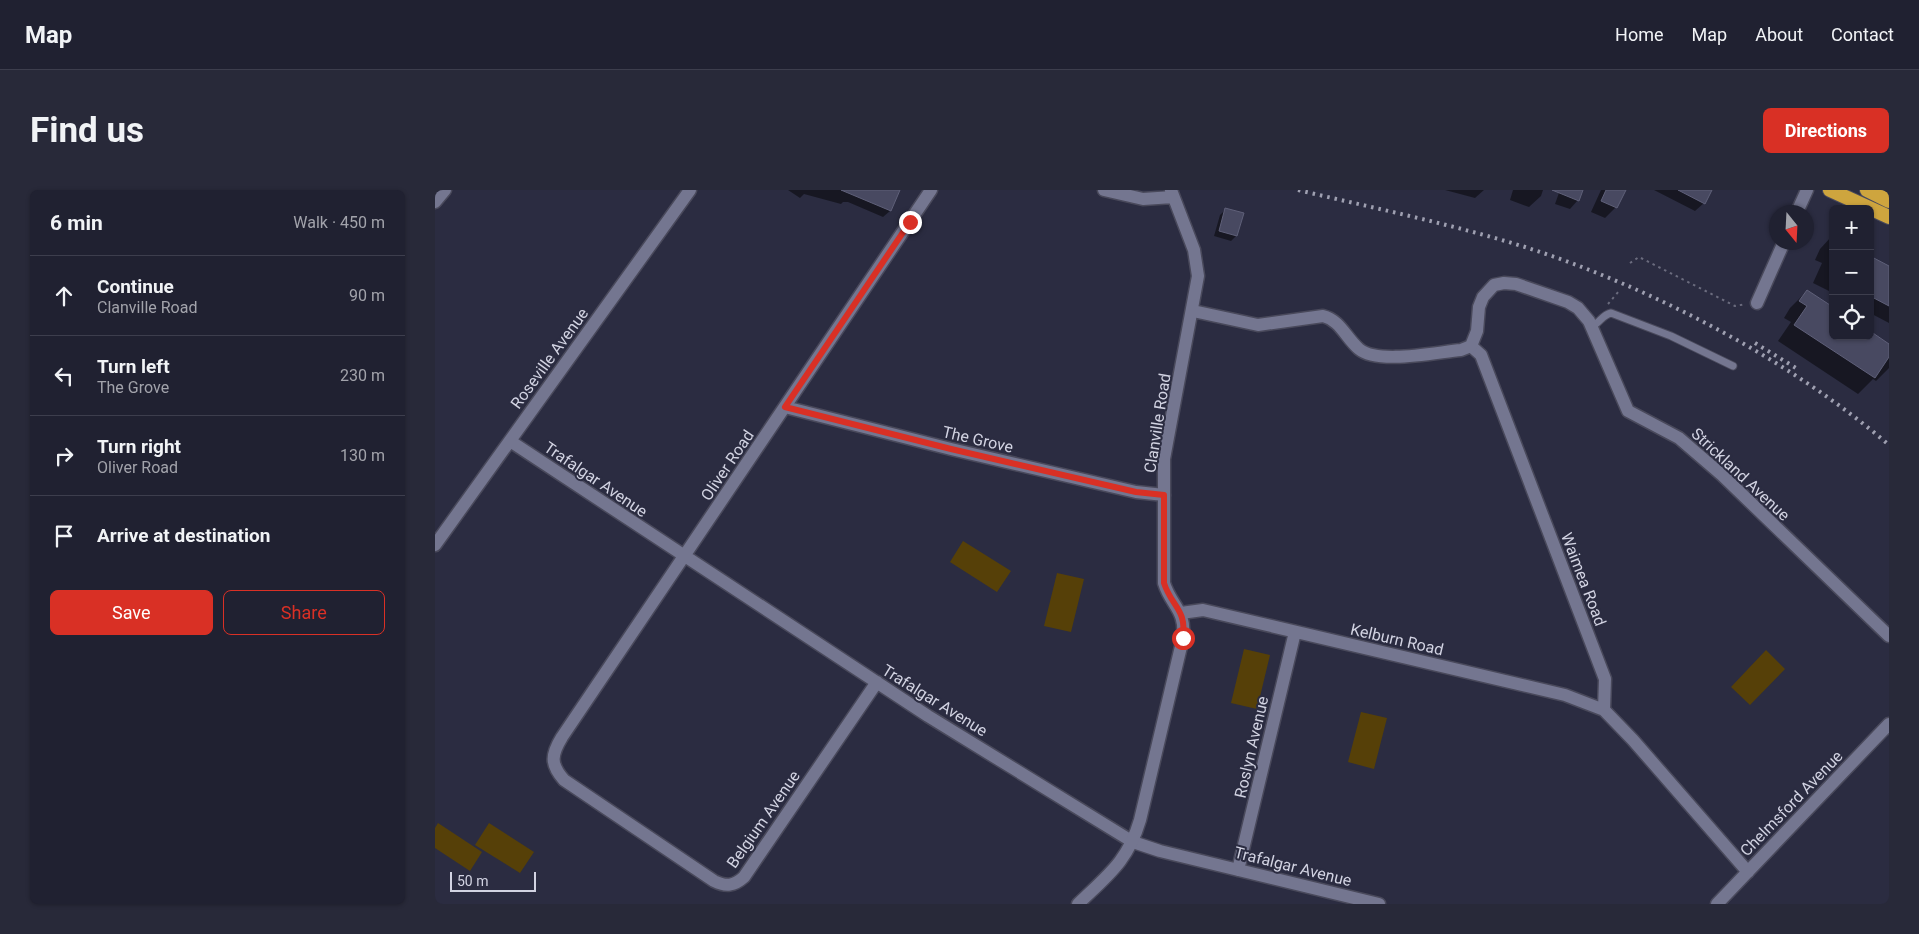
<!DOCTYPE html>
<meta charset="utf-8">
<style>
:root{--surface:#202131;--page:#282939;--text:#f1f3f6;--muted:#a2a3ab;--line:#3d3e4d;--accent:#d93025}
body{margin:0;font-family:Roboto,sans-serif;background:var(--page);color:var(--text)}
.controls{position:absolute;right:15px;top:15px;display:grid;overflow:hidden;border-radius:8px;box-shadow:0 1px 4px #0004}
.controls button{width:45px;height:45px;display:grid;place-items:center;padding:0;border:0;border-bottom:1px solid var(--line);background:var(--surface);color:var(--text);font:25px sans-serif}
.compass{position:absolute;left:1334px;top:15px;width:45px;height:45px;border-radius:50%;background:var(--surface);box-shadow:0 1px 4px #0004;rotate:162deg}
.scale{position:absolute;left:15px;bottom:12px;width:86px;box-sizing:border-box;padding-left:5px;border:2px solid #d2d3e2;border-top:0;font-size:14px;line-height:18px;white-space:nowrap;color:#d2d3e2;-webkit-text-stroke:4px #2b2c41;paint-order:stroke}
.stop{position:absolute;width:15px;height:15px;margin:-11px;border:4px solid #d93025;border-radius:50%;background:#fff}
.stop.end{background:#d93025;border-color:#fff;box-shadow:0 1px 5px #0008}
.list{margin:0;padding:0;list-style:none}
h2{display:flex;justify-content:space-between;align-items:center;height:65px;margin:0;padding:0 20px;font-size:21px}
h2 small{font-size:16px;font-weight:400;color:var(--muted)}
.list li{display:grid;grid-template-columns:32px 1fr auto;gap:15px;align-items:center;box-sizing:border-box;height:80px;padding:0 20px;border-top:1px solid var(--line)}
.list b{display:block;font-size:19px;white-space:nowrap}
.list p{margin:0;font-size:16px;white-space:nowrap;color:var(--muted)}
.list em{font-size:16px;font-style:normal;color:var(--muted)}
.actions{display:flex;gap:10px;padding:15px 20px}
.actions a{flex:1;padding:11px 0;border:1px solid var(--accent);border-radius:8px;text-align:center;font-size:18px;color:var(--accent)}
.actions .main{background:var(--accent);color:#fff}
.icon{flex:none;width:28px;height:28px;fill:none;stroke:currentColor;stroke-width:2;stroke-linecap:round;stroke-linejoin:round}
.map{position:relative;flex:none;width:1454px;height:714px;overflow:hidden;border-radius:8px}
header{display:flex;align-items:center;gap:30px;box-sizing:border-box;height:70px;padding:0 25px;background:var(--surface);border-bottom:1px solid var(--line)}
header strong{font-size:24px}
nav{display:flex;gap:28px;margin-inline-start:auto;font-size:18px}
.intro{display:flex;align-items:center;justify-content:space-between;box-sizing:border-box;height:120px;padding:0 30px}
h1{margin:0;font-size:35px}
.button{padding:12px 22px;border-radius:8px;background:var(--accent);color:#fff;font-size:18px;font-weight:700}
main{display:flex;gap:30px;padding:0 30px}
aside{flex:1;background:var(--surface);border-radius:8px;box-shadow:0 1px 4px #0004}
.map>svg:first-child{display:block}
</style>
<header>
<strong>Map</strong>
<nav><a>Home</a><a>Map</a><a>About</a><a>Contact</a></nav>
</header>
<div class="intro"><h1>Find us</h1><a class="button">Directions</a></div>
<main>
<aside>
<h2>6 min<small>Walk · 450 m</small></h2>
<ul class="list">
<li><svg class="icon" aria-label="ahead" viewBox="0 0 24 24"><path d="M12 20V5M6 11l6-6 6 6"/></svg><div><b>Continue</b><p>Clanville Road</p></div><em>90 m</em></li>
<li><svg class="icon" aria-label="left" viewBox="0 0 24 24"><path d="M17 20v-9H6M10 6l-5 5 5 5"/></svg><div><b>Turn left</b><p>The Grove</p></div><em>230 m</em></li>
<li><svg class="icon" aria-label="right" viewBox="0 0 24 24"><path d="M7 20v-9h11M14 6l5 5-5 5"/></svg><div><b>Turn right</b><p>Oliver Road</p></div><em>130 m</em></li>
<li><svg class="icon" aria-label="arrive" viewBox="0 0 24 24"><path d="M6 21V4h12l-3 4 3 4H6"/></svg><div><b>Arrive at destination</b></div></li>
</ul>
<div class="actions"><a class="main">Save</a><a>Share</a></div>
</aside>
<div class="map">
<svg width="1454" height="714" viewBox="0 0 1454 714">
<rect width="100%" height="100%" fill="#2b2c41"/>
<path fill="#564008" d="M 528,351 L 576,381 L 562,402 L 515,372 Z
M 622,383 L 649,389 L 636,442 L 609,436 Z
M 809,459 L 835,465 L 822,519 L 796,513 Z
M 1331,460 L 1350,479 L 1315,515 L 1296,497 Z
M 926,522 L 952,528 L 939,579 L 913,572 Z
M 3,633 L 47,662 L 35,681 L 0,658 L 0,638 Z
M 54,633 L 99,662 L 85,683 L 40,655 Z"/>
<path fill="#0007" d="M 353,0 L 464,0 L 455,21 L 448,27 L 413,12 L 408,12 L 406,14 L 369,4 L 365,8 Z
M 1010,0 L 1049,0 L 1040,8 Z
M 1078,0 L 1108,0 L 1106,6 L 1094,17 L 1075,10 Z
M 1125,0 L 1147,0 L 1143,10 L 1135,19 L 1120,14 Z
M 1166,0 L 1189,0 L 1181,17 L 1170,28 L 1156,22 Z
M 1219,0 L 1276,0 L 1269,13 L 1260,21 Z
M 790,20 L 801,46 L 796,51 L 779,46 L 785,25 Z
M 1396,47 L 1398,48 L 1398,103 L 1378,93 L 1387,73 L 1380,70 L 1385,59 Z
M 1435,68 L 1454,77 L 1454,133 L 1435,123 Z
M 1372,101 L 1398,146 L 1454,155 L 1454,178 L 1441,191 L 1438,189 L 1423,204 L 1343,151 L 1356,132 L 1349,128 L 1355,118 Z"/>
<path fill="#484961" stroke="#5f6079" d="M 406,0 L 465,0 L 456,21 Z
M 1117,0 L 1148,0 L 1144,11 Z
M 1171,0 L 1191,0 L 1182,18 L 1166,11 Z
M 1243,0 L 1277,0 L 1270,14 Z
M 790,18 L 809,23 L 802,46 L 784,41 Z
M 1435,66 L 1454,76 L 1454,116 L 1435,106 Z
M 1372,100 L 1398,117 L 1398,146 L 1435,146 L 1435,141 L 1454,154 L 1454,167 L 1440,188 L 1359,135 L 1372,116 L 1364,111 Z"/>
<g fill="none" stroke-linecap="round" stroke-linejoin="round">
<g stroke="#49495b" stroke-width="9">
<path id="service" d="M 1157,136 C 1165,133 1167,125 1176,123 L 1236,146 L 1298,176"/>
</g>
<g stroke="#49495b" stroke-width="15">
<path id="minor" d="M 0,12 L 10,0
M 1362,22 L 1372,0
M 1322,113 L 1349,52
M 1036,156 L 1046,165 L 1170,489 L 1169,520 L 1198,550 L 1313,682
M 350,217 L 516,259 L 701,302 L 729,305
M 75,251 L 493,526 L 698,652 L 725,661 L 944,714
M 0,355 L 255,0
M 746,423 L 768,420 L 1130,505 L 1169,520
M 442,492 L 309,687 C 299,696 291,697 279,691 L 129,590 C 115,574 116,565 127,547 L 496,0
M 803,680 L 860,442
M 1282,714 L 1454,534"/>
</g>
<g stroke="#49495b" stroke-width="15">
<path id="tertiary" d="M 669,0 L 708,9 L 738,7
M 758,121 L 823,135 L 888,126 C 905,130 911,148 924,159 C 943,175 1002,162 1026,160 L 1036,156 L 1042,141 L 1044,117 L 1048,107 L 1059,95 L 1069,93 L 1081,94 L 1133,112 L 1143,118 L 1154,131 L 1193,221 L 1244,248 L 1287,285 L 1454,446
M 643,714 C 673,685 693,671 705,630 L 748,448 C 751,419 736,416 729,393 L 729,269 L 763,86 L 759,60 L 736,0"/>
</g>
<g stroke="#49495b" stroke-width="16">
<path id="trunk" d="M 1395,0 L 1454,27
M 1432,0 L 1454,11"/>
</g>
<path stroke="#6b6c7e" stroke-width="2" stroke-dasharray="2.5 4" stroke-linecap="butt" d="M 1195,73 L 1204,67 L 1300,116 L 1311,114
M 1173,114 L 1184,101"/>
<use href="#service" stroke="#747690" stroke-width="7"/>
<use href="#minor" stroke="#747690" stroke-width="12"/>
<use href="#tertiary" stroke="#747690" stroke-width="12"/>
<use href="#trunk" stroke="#cea53e" stroke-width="14"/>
<path stroke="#9fa0b1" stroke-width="4" stroke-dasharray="2.5 5" stroke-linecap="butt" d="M 863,0 C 939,18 1016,34 1090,57 C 1215,97 1354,169 1454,255
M 1320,153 L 1361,178"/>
</g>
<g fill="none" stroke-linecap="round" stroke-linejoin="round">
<path stroke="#d93025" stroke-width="6" d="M 475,32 L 350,217 L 516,259 L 701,302 L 729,305 L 729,393 C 736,416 752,419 748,448"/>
</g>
<g text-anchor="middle" stroke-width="4" stroke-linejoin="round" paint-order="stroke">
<g font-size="16" fill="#d2d3e2" stroke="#2b2c41">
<text transform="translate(114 168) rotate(-54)" y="6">Roseville Avenue</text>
<text transform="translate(722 233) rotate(-81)" y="6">Clanville Road</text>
<text transform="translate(543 249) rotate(13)" y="6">The Grove</text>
<text transform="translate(292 275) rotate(-56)" y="6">Oliver Road</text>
<text transform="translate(1306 284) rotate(43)" y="6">Strickland Avenue</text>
<text transform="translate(161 289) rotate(34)" y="6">Trafalgar Avenue</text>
<text transform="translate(1149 389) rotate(69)" y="6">Waimea Road</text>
<text transform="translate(962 449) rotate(13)" y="6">Kelburn Road</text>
<text transform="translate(500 510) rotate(32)" y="6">Trafalgar Avenue</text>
<text transform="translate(816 557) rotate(-77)" y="6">Roslyn Avenue</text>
<text transform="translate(1356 613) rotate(-46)" y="6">Chelmsford Avenue</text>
<text transform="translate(328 629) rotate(-55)" y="6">Belgium Avenue</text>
<text transform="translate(858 676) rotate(14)" y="6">Trafalgar Avenue</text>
</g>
</g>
</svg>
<div class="controls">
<button>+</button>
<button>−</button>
<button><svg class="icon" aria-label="locate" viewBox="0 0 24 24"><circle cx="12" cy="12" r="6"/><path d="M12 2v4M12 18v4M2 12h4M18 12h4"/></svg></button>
</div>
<svg class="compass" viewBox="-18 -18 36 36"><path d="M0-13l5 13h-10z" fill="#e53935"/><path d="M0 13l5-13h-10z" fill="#a2a3ab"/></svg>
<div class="scale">50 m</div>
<div class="stop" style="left:748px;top:448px"></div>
<div class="stop end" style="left:475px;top:32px"></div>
</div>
</main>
